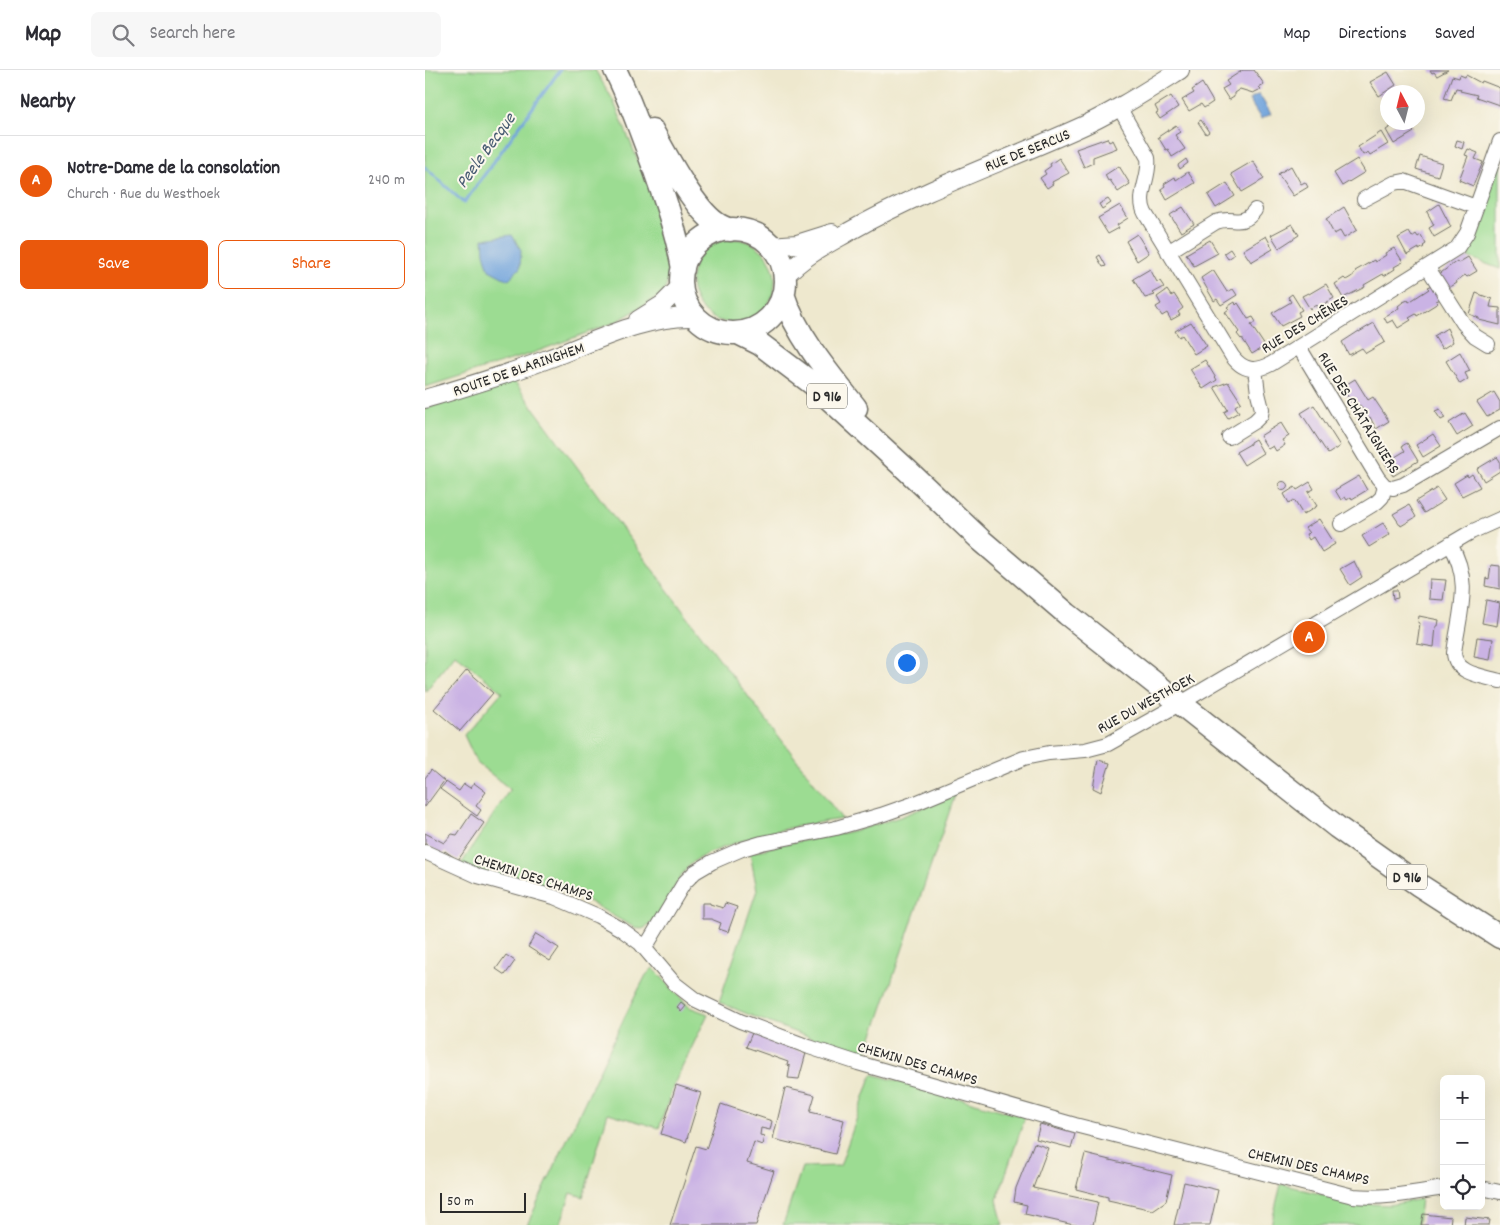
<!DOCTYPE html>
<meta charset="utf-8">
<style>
:root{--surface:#fff;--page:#f7f7f7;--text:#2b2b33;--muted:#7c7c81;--line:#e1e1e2;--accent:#ea580c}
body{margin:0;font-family:Dekko,sans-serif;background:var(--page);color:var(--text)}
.controls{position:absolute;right:15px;bottom:15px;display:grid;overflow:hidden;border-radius:8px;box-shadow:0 5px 20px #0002}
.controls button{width:45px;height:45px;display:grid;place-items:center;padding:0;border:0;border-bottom:1px solid var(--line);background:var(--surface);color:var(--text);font:25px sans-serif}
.compass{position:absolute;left:955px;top:15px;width:45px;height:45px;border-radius:50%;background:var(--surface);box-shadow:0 5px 20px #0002;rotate:353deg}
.scale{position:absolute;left:15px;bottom:12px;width:86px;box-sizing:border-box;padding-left:5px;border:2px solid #2b2b2b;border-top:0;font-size:14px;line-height:18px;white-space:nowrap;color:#2b2b2b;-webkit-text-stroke:4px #fbf7ec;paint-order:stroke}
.you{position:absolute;left:481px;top:592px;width:18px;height:18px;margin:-12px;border:4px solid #fff;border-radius:50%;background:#1a73e8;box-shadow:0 0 0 8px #1a73e833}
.badge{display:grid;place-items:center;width:32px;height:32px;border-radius:50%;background:var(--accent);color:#fff;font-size:16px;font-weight:700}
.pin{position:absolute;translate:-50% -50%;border:2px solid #fff;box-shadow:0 1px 5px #0006}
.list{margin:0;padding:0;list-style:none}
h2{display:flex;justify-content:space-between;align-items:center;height:65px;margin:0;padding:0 20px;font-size:21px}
h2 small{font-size:16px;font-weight:400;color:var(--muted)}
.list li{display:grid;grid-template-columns:32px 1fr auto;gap:15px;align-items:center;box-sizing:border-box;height:90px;padding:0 20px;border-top:1px solid var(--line)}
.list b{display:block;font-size:19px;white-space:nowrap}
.list p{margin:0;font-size:16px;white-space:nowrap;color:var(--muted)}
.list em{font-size:16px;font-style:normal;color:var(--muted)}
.actions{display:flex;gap:10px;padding:15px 20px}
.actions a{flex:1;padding:11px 0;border:1px solid var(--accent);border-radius:8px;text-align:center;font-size:18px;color:var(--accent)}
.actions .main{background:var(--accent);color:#fff}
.icon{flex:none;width:28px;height:28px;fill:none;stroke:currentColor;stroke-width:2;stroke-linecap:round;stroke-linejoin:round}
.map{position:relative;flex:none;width:1075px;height:1155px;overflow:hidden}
header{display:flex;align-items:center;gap:30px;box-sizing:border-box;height:70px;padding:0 25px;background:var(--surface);border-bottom:1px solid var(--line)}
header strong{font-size:24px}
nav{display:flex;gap:28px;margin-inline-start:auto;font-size:18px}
.search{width:350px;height:45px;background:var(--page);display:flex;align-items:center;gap:12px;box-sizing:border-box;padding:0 18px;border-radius:8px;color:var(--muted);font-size:19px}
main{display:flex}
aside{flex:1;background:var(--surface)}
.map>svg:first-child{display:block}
</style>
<header>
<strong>Map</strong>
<div class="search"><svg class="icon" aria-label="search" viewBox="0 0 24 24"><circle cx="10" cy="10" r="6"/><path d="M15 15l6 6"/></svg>Search here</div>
<nav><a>Map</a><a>Directions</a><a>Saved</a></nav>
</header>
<main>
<aside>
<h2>Nearby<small></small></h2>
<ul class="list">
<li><span class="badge">A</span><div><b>Notre-Dame de la consolation</b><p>Church · Rue du Westhoek</p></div><em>240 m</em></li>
</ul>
<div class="actions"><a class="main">Save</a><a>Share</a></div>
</aside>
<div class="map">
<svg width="1075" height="1155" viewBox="0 0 1075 1155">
<rect width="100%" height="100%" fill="#fbf7ec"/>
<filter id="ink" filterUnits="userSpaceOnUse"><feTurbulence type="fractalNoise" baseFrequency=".02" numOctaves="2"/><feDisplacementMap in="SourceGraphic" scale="10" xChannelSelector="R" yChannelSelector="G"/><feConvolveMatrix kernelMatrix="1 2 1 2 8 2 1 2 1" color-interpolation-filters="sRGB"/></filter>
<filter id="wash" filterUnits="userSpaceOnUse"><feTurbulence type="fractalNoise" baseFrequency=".0096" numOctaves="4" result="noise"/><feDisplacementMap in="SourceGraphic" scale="20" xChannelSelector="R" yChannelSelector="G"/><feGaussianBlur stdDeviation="1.12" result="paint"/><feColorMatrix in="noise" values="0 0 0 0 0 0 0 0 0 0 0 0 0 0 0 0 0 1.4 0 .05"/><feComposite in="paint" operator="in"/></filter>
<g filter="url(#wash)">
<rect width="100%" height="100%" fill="#eee8ce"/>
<path fill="#9cdc92" stroke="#64845e" d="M 0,0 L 170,0 L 188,30 L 228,127 L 246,204 L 238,224 L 191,252 L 108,283 L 0,317 Z
M 1074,93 L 1075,94 L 1075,199 L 1043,187 Z
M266 211a42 42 0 1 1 84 0a42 42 0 1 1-84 0Z
M 88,310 L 261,545 L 417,749 C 374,755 333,763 292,780 C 283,784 273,787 266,794 C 252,806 232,858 216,859 C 207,859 165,831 152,825 C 123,813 91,812 60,804 C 51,802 43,799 35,796 L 85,719 L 52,693 L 39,665 L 77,622 L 30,584 L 0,622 L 0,338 Z
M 530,725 L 453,951 L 439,988 L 332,948 L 294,932 L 332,820 L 325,783 L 359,774 L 401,767 L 436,759 L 475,747 Z
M 228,898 L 264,937 L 283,944 L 249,1014 L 234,1058 L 183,1043 L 158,1127 L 146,1123 L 135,1155 L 102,1155 L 200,946 L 221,905 Z
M 447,1004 L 600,1047 L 572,1130 L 578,1155 L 358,1155 L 377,1097 L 415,1096 Z
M 856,1114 L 930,1133 L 964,1135 L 996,1129 L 993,1155 L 846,1155 Z"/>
<path fill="#70a3dc" stroke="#4e6784" d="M 834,24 L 846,44 L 836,49 L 824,30 Z
M 87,165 L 96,180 L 95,198 L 83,210 L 64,200 L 59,183 L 58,169 Z"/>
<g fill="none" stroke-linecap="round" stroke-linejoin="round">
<path stroke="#70a3dc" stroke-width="3" d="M 0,97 L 39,133 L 135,0"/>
</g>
<g id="blocks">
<path fill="#cab3e4" d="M 818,0 L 829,0 L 839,14 L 834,17 L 836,19 L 828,23 L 815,19 L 809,23 L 809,27 L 804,30 L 797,19 L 804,15 L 801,11 Z
M 1005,0 L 1023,0 L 1012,6 L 1009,2 L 1007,3 Z
M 963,2 L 971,15 L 954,26 L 945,12 Z
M 1035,5 L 1040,7 L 1041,5 L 1056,13 L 1057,11 L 1075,18 L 1075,33 L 1074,35 L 1051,27 L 1052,25 L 1035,21 L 1036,19 L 1031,18 L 1026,30 L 1019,28 L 1027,6 L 1034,8 Z
M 777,13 L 788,32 L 779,38 L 776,34 L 764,41 L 757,30 L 769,23 L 767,20 Z
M 746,26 L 753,37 L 735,49 L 731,43 L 733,42 L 730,36 Z
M 776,50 L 784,62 L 781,64 L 773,52 Z
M 973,52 L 983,52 L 989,62 L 969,74 L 961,60 Z
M 751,55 L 755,62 L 750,65 L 760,79 L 747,87 L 743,79 L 741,80 L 733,67 Z
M 956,62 L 963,74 L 945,85 L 943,82 L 938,85 L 933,77 Z
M 682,68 L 684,72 L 688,70 L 692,78 L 668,87 L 668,93 L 659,97 L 651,79 Z
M 1032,70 L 1039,72 L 1037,79 L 1030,76 Z
M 1043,79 L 1053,83 L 1050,89 L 1058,92 L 1048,116 L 1034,110 L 1043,86 L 1040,85 Z
M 995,86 L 1017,93 L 1013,106 L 991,99 Z
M 634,88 L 644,103 L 627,112 L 628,114 L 622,118 L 615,108 L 621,104 L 619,101 L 626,96 L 625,94 Z
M 761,89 L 763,93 L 755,99 L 753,95 Z
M 932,89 L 940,102 L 917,116 L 909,103 Z
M 828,91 L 839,109 L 817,122 L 806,104 Z
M 694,96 L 705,114 L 693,122 L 685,110 L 683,111 L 680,105 Z
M 866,96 L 876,114 L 880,112 L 883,117 L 868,126 L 853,104 Z
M 763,102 L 770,113 L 742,130 L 736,119 L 740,116 L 739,114 L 750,107 L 751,110 Z
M 802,113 L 810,126 L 791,138 L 783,125 Z
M 683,129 L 686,133 L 677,139 L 674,134 Z
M 1014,134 L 1026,157 L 1009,167 L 1004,158 L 1009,155 L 1002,142 Z
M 695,135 L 703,148 L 692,155 L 694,158 L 683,164 L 673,148 Z
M 758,137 L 769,154 L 756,162 L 745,145 Z
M 919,137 L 932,160 L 919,168 L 915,161 L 909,164 L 901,149 Z
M 867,154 L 874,165 L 854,178 L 846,165 Z
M 984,162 L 987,167 L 991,164 L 993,167 L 996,165 L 1001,174 L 998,176 L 999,177 L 994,180 L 994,178 L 982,185 L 973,168 Z
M 712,164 L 724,183 L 712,191 L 701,171 Z
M 841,166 L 848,179 L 826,192 L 818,180 Z
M 785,170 L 793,183 L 769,196 L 761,184 Z
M 969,178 L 978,192 L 969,197 L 970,199 L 959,206 L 958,204 L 939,215 L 940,217 L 918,228 L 910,214 L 919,208 L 921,210 L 926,207 L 931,203 L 930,201 L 949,190 L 950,192 L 961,185 L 960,183 Z
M 805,179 L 809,185 L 803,189 L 799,183 Z
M 675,185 L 681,196 L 678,197 L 672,187 Z
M 1043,187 L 1052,201 L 1042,207 L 1040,205 L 1031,211 L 1032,213 L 1022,219 L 1013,205 L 1032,191 L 1033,193 Z
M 725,199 L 732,212 L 735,211 L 739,217 L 728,223 L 730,225 L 720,228 L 708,209 Z
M 788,200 L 802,222 L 808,219 L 812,225 L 796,235 L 792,229 L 789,231 L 776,208 Z
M 901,214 L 909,228 L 892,238 L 891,235 L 885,239 L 877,226 L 883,223 L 884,224 Z
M 1007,215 L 1016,229 L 1011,231 L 1013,233 L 992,246 L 991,244 L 984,248 L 986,250 L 973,258 L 968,250 L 962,253 L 959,247 L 974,238 L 973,236 L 978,232 L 983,230 L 984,232 L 1004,219 L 1002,217 Z
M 742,220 L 746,226 L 749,224 L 758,238 L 753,242 L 755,245 L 746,250 L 742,243 L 737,246 L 731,237 L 736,234 L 732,227 Z
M 1051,223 L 1067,229 L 1065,237 L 1075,238 L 1075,255 L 1054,250 L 1054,248 L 1044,244 Z
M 867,224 L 877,240 L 873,242 L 875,246 L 856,256 L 847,243 L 866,232 L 863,227 Z
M 810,232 L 811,235 L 813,233 L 823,249 L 828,247 L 831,252 L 826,255 L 840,276 L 827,284 L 817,268 L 816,269 L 812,264 L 814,262 L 800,242 L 804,239 L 802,237 Z
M 766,252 L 782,276 L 769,284 L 757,265 L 754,267 L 750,261 Z
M 949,253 L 960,272 L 941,283 L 937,278 L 924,285 L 917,272 L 934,261 L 934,262 Z
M 1022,258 L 1028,272 L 1017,279 L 1009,266 Z
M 1035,282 L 1045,301 L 1040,303 L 1043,309 L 1035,314 L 1021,291 Z
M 780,290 L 792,310 L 778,319 L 765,299 Z
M 930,309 L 943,330 L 948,327 L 964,351 L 951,359 L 945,347 L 943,348 L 935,335 L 930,338 L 917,317 Z
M 803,312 L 816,332 L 810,336 L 814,342 L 803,348 L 799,342 L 803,340 L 789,317 Z
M 1069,322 L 1075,332 L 1075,340 L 1062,347 L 1052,332 Z
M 889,335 L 915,376 L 903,384 L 876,343 Z
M 1015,339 L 1020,348 L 1016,350 L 1010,341 Z
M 1040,343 L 1048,356 L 1032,366 L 1024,353 Z
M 856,353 L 864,366 L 857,370 L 860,375 L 851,381 L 848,376 L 843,379 L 835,366 Z
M 1008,364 L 1016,376 L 998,387 L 991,375 Z
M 830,369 L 838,383 L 819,395 L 811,382 L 825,374 L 825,372 Z
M 982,373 L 993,391 L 968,406 L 960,393 L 980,381 L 977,376 Z
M 1072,387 L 1075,391 L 1075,401 L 1059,411 L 1052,399 Z
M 1047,404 L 1055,417 L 1037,426 L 1029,413 L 1042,405 L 1043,407 Z
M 934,406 L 942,420 L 927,429 L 926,427 L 922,430 L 920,427 L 916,430 L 910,420 Z
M853.5 416a4.5 4.5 0 1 1 9 0a4.5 4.5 0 1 1-9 0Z
M 885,412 L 889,419 L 883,422 L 892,436 L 878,445 L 869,430 L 864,433 L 859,424 L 870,417 L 872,420 Z
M 1012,418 L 1020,430 L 999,443 L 991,431 Z
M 984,435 L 991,447 L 976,456 L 968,444 Z
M 894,449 L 910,474 L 897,482 L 888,467 L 884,470 L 881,464 L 884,463 L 880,458 Z
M 958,453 L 965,464 L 944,477 L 937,466 Z
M 929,491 L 937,507 L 925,515 L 915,499 Z
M 1066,495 L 1075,496 L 1075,519 L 1060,516 L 1061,508 L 1064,509 Z
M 1005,509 L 1021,510 L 1018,530 L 1004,529 Z
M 967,520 L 972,520 L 973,528 L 968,529 Z
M 1061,530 L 1075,533 L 1072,556 L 1057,553 Z
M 994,546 L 1014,550 L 1013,556 L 1011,556 L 1009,577 L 992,574 L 995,553 L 993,553 Z
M 1052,567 L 1068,569 L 1065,590 L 1049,587 Z
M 42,600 L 68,623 L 35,661 L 9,639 Z
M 673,690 L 685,693 L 676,722 L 668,718 Z
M 6,700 L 19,711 L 0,737 L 0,708 Z
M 21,712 L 34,721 L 39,714 L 45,718 L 49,713 L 61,722 L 51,736 L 56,740 L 52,746 L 15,719 Z
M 46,744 L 59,753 L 33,790 L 20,781 L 18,784 L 0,774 L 0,763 L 19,773 L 27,764 L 32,765 Z
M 277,833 L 285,833 L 285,834 L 298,838 L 300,833 L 312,837 L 303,862 L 294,859 L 296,853 L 286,849 L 277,849 Z
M 111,864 L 134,878 L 125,891 L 103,877 Z
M 81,885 L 90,891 L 80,905 L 71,899 Z
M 256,932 L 261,936 L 256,942 L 252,937 Z
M 327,963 L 381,983 L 374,1009 L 363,1008 L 365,996 L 362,995 L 363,992 L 321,977 Z
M 251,1015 L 276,1023 L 261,1072 L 236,1064 Z
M 360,1018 L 390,1025 L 385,1042 L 419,1050 L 410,1084 L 348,1069 Z
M 296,1034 L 347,1051 L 345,1060 L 336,1058 L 335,1065 L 339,1066 L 337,1075 L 329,1072 L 322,1093 L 349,1101 L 331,1155 L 245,1155 L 271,1076 L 281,1079 Z
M 615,1054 L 650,1064 L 646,1078 L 611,1069 Z
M 609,1073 L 623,1078 L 608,1118 L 673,1132 L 668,1155 L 649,1155 L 600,1144 L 602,1135 L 589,1132 L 591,1118 Z
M 660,1084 L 747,1105 L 741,1131 L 728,1140 L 683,1130 L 683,1127 L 651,1119 Z
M 759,1112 L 793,1120 L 785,1155 L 749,1155 Z
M 998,1144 L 1026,1147 L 1025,1155 L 996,1155 Z
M 1040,1147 L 1065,1150 L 1064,1155 L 1039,1155 Z"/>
</g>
</g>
<g filter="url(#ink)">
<use href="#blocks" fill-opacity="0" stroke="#6f6d64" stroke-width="1"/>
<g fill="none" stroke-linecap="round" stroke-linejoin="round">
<g stroke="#6f6d64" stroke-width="16">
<path id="minor" d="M 694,37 L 723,88 C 726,107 711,125 720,143 L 807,286 C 818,301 831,302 846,294 L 1032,178 L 1042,163 L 1075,71
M 939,129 L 969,113 L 979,111 L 1051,137
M 743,182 L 791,152 C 808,145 816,159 830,140
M 1003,198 L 1038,253 L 1050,266 L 1063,274
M 874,277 L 953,408 L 960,416 L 968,418 L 978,415 L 1075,358
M 804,367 L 830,351 L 836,345 L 837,339 L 833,323 L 830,299
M 916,454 L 952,432 L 957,427 L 960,416
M 1025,474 C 1048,512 1034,543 1029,583 C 1030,604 1058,606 1075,611
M 0,782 L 53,806 L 129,827 L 173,846 L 196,859 L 215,873 L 249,913 L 271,930 L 315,951 L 384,977 L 433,993 L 650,1055 L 928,1126 C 959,1129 988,1123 1019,1118
M 220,878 L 259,813 L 270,802 L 287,792 L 317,779 L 337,773 L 411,758 L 456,745 L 493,732 L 599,688 L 624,683 L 660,680 L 683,674 L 756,633 L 1046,462 L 1075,449
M 1056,1118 L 1075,1122"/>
</g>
<g stroke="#6f6d64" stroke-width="20">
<path id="tertiary" d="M 345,176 L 372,174 L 407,163
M 359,207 C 378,186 403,174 427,160 C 498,120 575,93 649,60 C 686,44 720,22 755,0
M 213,250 L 237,235 L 256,216
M 0,329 C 40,317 81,305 120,290 C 167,273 220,245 270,247"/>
</g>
<g stroke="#6f6d64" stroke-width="25">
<path id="primary" d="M 190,0 C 203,25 212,52 222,78 C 236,118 251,158 258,199
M 227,60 C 241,85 268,137 291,153 C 295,156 300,158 305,160
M256 211a52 52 0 1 1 104 0a52 52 0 1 1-104 0Z
M 358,224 C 371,265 404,304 431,338
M 313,263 L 335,274 L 388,314 L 482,400 L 557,471 L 642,544 L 912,757 L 994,815 L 1075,867"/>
</g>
<use href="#minor" stroke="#fff" stroke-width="14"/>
<use href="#tertiary" stroke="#fff" stroke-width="18"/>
<use href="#primary" stroke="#fff" stroke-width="22"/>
</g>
</g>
<g text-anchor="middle" stroke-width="4" stroke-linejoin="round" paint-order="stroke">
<g fill="#fbf7ec" stroke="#696865" stroke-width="1">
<rect x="382" y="313.5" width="40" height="25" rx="4"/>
<rect x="962" y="794.5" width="40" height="25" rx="4"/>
</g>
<g font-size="15" font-weight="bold" fill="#2b2b2b">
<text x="402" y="331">D 916</text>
<text x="982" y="812">D 916</text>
</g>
<g font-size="16" fill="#2b2b2b" stroke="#fbf7ec">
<text transform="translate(602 79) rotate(-22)" y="6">RUE DE SERCUS</text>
<text transform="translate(879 253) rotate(-31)" y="6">RUE DES CHÊNES</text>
<text transform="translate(93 298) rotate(-19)" y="6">ROUTE DE BLARINGHEM</text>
<text transform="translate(935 342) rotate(58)" y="6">RUE DES CHÂTAIGNIERS</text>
<text transform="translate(720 632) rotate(-29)" y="6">RUE DU WESTHOEK</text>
<text transform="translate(109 806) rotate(18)" y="6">CHEMIN DES CHAMPS</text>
<text transform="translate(493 992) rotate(16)" y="6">CHEMIN DES CHAMPS</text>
<text transform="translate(884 1095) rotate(13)" y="6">CHEMIN DES CHAMPS</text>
</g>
<g font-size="18" font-style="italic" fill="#475b72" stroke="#fbf7ec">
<text transform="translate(60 80) rotate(-54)" y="6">Peele Becque</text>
</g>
</g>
</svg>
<div class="controls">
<button>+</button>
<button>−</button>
<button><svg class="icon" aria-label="locate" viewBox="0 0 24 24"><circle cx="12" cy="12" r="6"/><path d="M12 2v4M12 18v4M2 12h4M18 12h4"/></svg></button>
</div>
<svg class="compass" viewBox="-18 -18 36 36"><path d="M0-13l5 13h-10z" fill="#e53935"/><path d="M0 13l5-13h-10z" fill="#7c7c81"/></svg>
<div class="scale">50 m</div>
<div class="you"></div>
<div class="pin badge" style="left:884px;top:567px">A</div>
</div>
</main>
